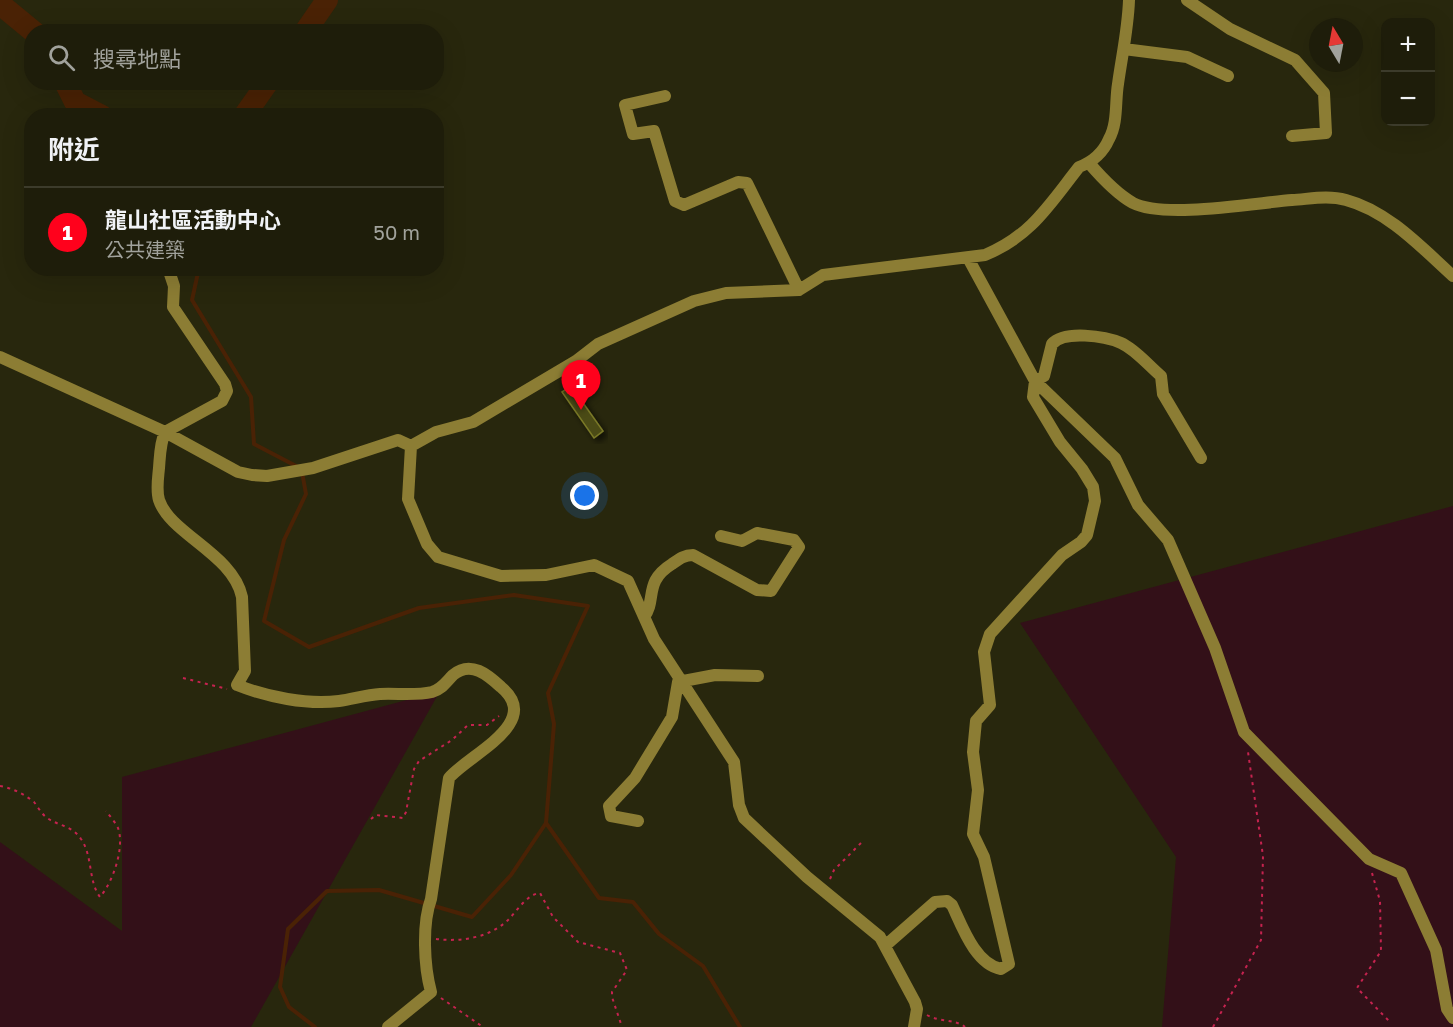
<!DOCTYPE html>
<html lang="zh-TW">
<meta charset="utf-8">
<style>
:root{--surface:#1e1d0a;--page:#2b2a18;--text:#f1f3f6;--muted:#a1a29c;--line:#3c3b2b;--accent:#ff011c}
body{margin:0;font-family:"Golos Text","Noto Sans TC",sans-serif;background:var(--page);color:var(--text)}
.controls{position:absolute;right:18px;top:18px;display:grid;overflow:hidden;border-radius:12px;box-shadow:0 6px 24px #0002}
.controls button{width:54px;height:54px;display:grid;place-items:center;padding:0;border:0;border-bottom:2px solid var(--line);background:var(--surface);color:var(--text);font:30px sans-serif}
.compass{position:absolute;left:1309px;top:18px;width:54px;height:54px;border-radius:50%;background:var(--surface);box-shadow:0 6px 24px #0002;rotate:350deg}
.you{position:absolute;left:585px;top:496px;width:21px;height:21px;margin:-15px;border:4px solid #fff;border-radius:50%;background:#1a73e8;box-shadow:0 0 0 9px #1a73e833}
.badge{display:grid;place-items:center;width:39px;height:39px;border-radius:50%;background:var(--accent);color:#fff;font-size:20px;font-weight:700}
.pin{position:absolute;translate:-50% -50px;filter:drop-shadow(0 2px 3px #0008)}
.pin::after{content:'';position:absolute;top:32px;width:21px;height:18px;background:inherit;clip-path:polygon(0 0,100% 0,50% 100%)}
.list{margin:0;padding:0;list-style:none}
h2{display:flex;justify-content:space-between;align-items:center;height:78px;margin:0;padding:0 24px;font-size:26px}
h2 small{font-size:20px;font-weight:400;color:var(--muted)}
.list li{display:grid;grid-template-columns:39px 1fr auto;gap:18px;align-items:center;box-sizing:border-box;height:90px;padding:0 24px;border-top:2px solid var(--line)}
.list b{display:block;font-size:22px;white-space:nowrap}
.list p{margin:0;font-size:20px;white-space:nowrap;color:var(--muted)}
.list em{font-size:20px;font-style:normal;color:var(--muted)}
.icon{flex:none;width:33px;height:33px;fill:none;stroke:currentColor;stroke-width:2;stroke-linecap:round;stroke-linejoin:round}
.map{position:relative;flex:none;width:1453px;height:1027px;overflow:hidden}
.search{position:absolute;background:var(--surface);box-shadow:0 6px 24px #0002;left:24px;top:24px;width:420px;height:66px;display:flex;align-items:center;gap:15px;box-sizing:border-box;padding:0 21px;border-radius:24px;color:var(--muted);font-size:22px}
.panel{position:absolute;background:var(--surface);box-shadow:0 6px 24px #0002;left:24px;top:108px;width:420px;height:168px;border-radius:24px}
.map>svg:first-child{display:block}
</style>
<div class="map">
<svg width="1453" height="1027" viewBox="0 0 1453 1027">
<defs>
<filter id="shadow"><feDropShadow dx="4" dy="4" stdDeviation="3" flood-color="#0009"/></filter>
</defs>
<rect width="100%" height="100%" fill="#28270d"/>
<path fill="#331018" d="M 1453,506 L 1453,1027 L 1162,1027 L 1176,857 L 1020,623 Z
M 440,691 L 251,1027 L 0,1027 L 0,842 L 122,931 L 122,777 Z"/>
<g fill="none" stroke-linecap="round" stroke-linejoin="round">
<path stroke="#4a2205" stroke-width="4" d="M 199,268 L 192,300 L 251,397 L 254,444 L 298,467
M 302,472 L 306,494 L 284,540 L 264,621 L 309,647 L 419,608 L 514,595 L 588,606 L 548,693 L 554,724 L 546,823 L 511,875 L 472,917 L 379,890 L 327,891 L 288,929 L 280,987 L 289,1007 L 315,1027
M 546,823 L 599,898 L 633,902 L 659,934 L 703,966 L 740,1027"/>
<path stroke="#4a2205" stroke-width="22" d="M 0,4 L 34,32
M 305,32 L 327,0
M 65,82 L 75,102 L 102,116
M 244,116 L 268,82"/>
</g>
<path fill="#4b4b17" stroke="#7a7927" stroke-width="1.5" filter="url(#shadow)" d="M 571,386 L 603,431 L 594,438 L 562,392 Z"/>
<g fill="none" stroke-linecap="round" stroke-linejoin="round">
<path stroke="#c5234f" stroke-width="2" stroke-dasharray="3 4.5" stroke-linecap="butt" d="M 183,678 L 227,689
M 0,786 C 12,788 24,794 34,802 C 38,807 41,813 46,817 C 57,826 72,825 81,839 C 93,856 88,881 100,897 C 113,882 125,847 118,828 C 115,822 110,816 106,811
M 371,819 L 376,815 L 403,818 L 406,812 L 414,769 L 419,761 L 452,740 L 468,725 L 487,725 L 499,716
M 1372,873 L 1380,901 L 1381,951 L 1357,988 L 1390,1022
M 830,879 L 834,870 L 864,840
M 436,939 C 461,942 489,938 508,920 C 517,911 527,894 540,893 L 553,917 L 578,942 L 620,953 L 627,970 L 612,992 L 612,997 L 622,1027
M 441,998 L 483,1027
M 927,1015 C 939,1022 955,1019 965,1027
M 1213,1027 L 1261,940 L 1263,856 L 1248,752"/>
<path stroke="#8c7d34" stroke-width="12" d="M 1187,0 L 1230,29 L 1295,60 L 1324,93 L 1326,133 L 1292,136
M 1124,49 L 1187,57 L 1228,76
M 665,96 L 625,105 L 633,134 L 654,131 L 675,201 L 684,205 L 738,182 L 747,183 L 799,290
M 1089,163 C 1101,177 1117,194 1133,203 C 1164,219 1255,203 1292,200 C 1310,199 1328,195 1346,200 C 1388,211 1422,248 1453,276
M 968,258 L 1035,381 L 1115,458 L 1138,505 L 1168,540 L 1215,648 L 1244,732 L 1369,859 L 1401,873 L 1436,950 L 1447,1009 L 1453,1018
M 168,268 L 174,286 L 173,307 L 225,384 L 227,391 L 222,401 L 165,432 C 160,443 160,456 159,468 C 158,479 156,490 159,500 C 170,534 233,554 242,597 L 245,671 L 237,685 C 267,697 307,705 339,701 C 353,699 366,695 380,694 C 397,693 415,696 432,692 C 442,689 446,682 453,675 C 471,660 488,675 501,687 C 544,723 468,755 449,778 L 431,899 C 422,924 424,966 431,992 L 388,1027
M 0,357 L 165,432 L 238,472 L 252,475 L 267,476 L 313,468 L 398,440 L 411,446 L 436,432 L 473,422 L 576,361 L 598,344 L 694,301 L 726,293 L 799,290 L 823,275 L 985,255 C 1031,236 1049,205 1079,167 C 1092,162 1103,153 1109,139 C 1118,123 1115,102 1118,84 C 1122,55 1128,29 1129,0
M 411,446 L 408,499 L 427,544 L 438,557 L 501,576 L 546,575 L 594,565 L 628,581 L 654,639 L 734,762 L 739,805 L 744,818 L 807,877 L 880,937 L 915,1002 L 917,1009 L 914,1027
M 644,617 C 657,600 643,582 672,564 C 679,559 684,555 693,555 L 757,590 L 771,591 L 799,547 L 794,540 L 757,533 L 742,541 L 721,536
M 638,821 L 611,816 L 609,806 L 635,778 L 672,717 L 678,682 L 715,675 L 758,676
M 886,945 L 935,902 L 947,901 L 952,905 C 962,926 975,964 1001,969 L 1009,964 L 984,857 L 973,834 L 978,790 L 973,752 L 976,721 L 990,705 L 984,652 L 990,634 L 1062,555 L 1081,542 L 1087,535 L 1095,501 L 1093,487 L 1082,469 L 1060,442 L 1033,397 L 1035,381 L 1044,376 L 1052,344 C 1064,330 1105,336 1121,343 C 1135,349 1149,366 1161,376 L 1163,394 L 1201,458"/>
</g>
</svg>
<div class="controls">
<button>+</button>
<button>−</button>
</div>
<svg class="compass" viewBox="-18 -18 36 36"><path d="M0-13l5 13h-10z" fill="#e53935"/><path d="M0 13l5-13h-10z" fill="#a1a29c"/></svg>
<div class="you"></div>
<div class="pin badge" style="left:581px;top:410px">1</div>
<div class="search"><svg class="icon" aria-label="search" viewBox="0 0 24 24"><circle cx="10" cy="10" r="6"/><path d="M15 15l6 6"/></svg>搜尋地點</div>
<section class="panel">
<h2>附近<small></small></h2>
<ul class="list">
<li><span class="badge">1</span><div><b>龍山社區活動中心</b><p>公共建築</p></div><em>50 m</em></li>
</ul>
</section>
</div>
